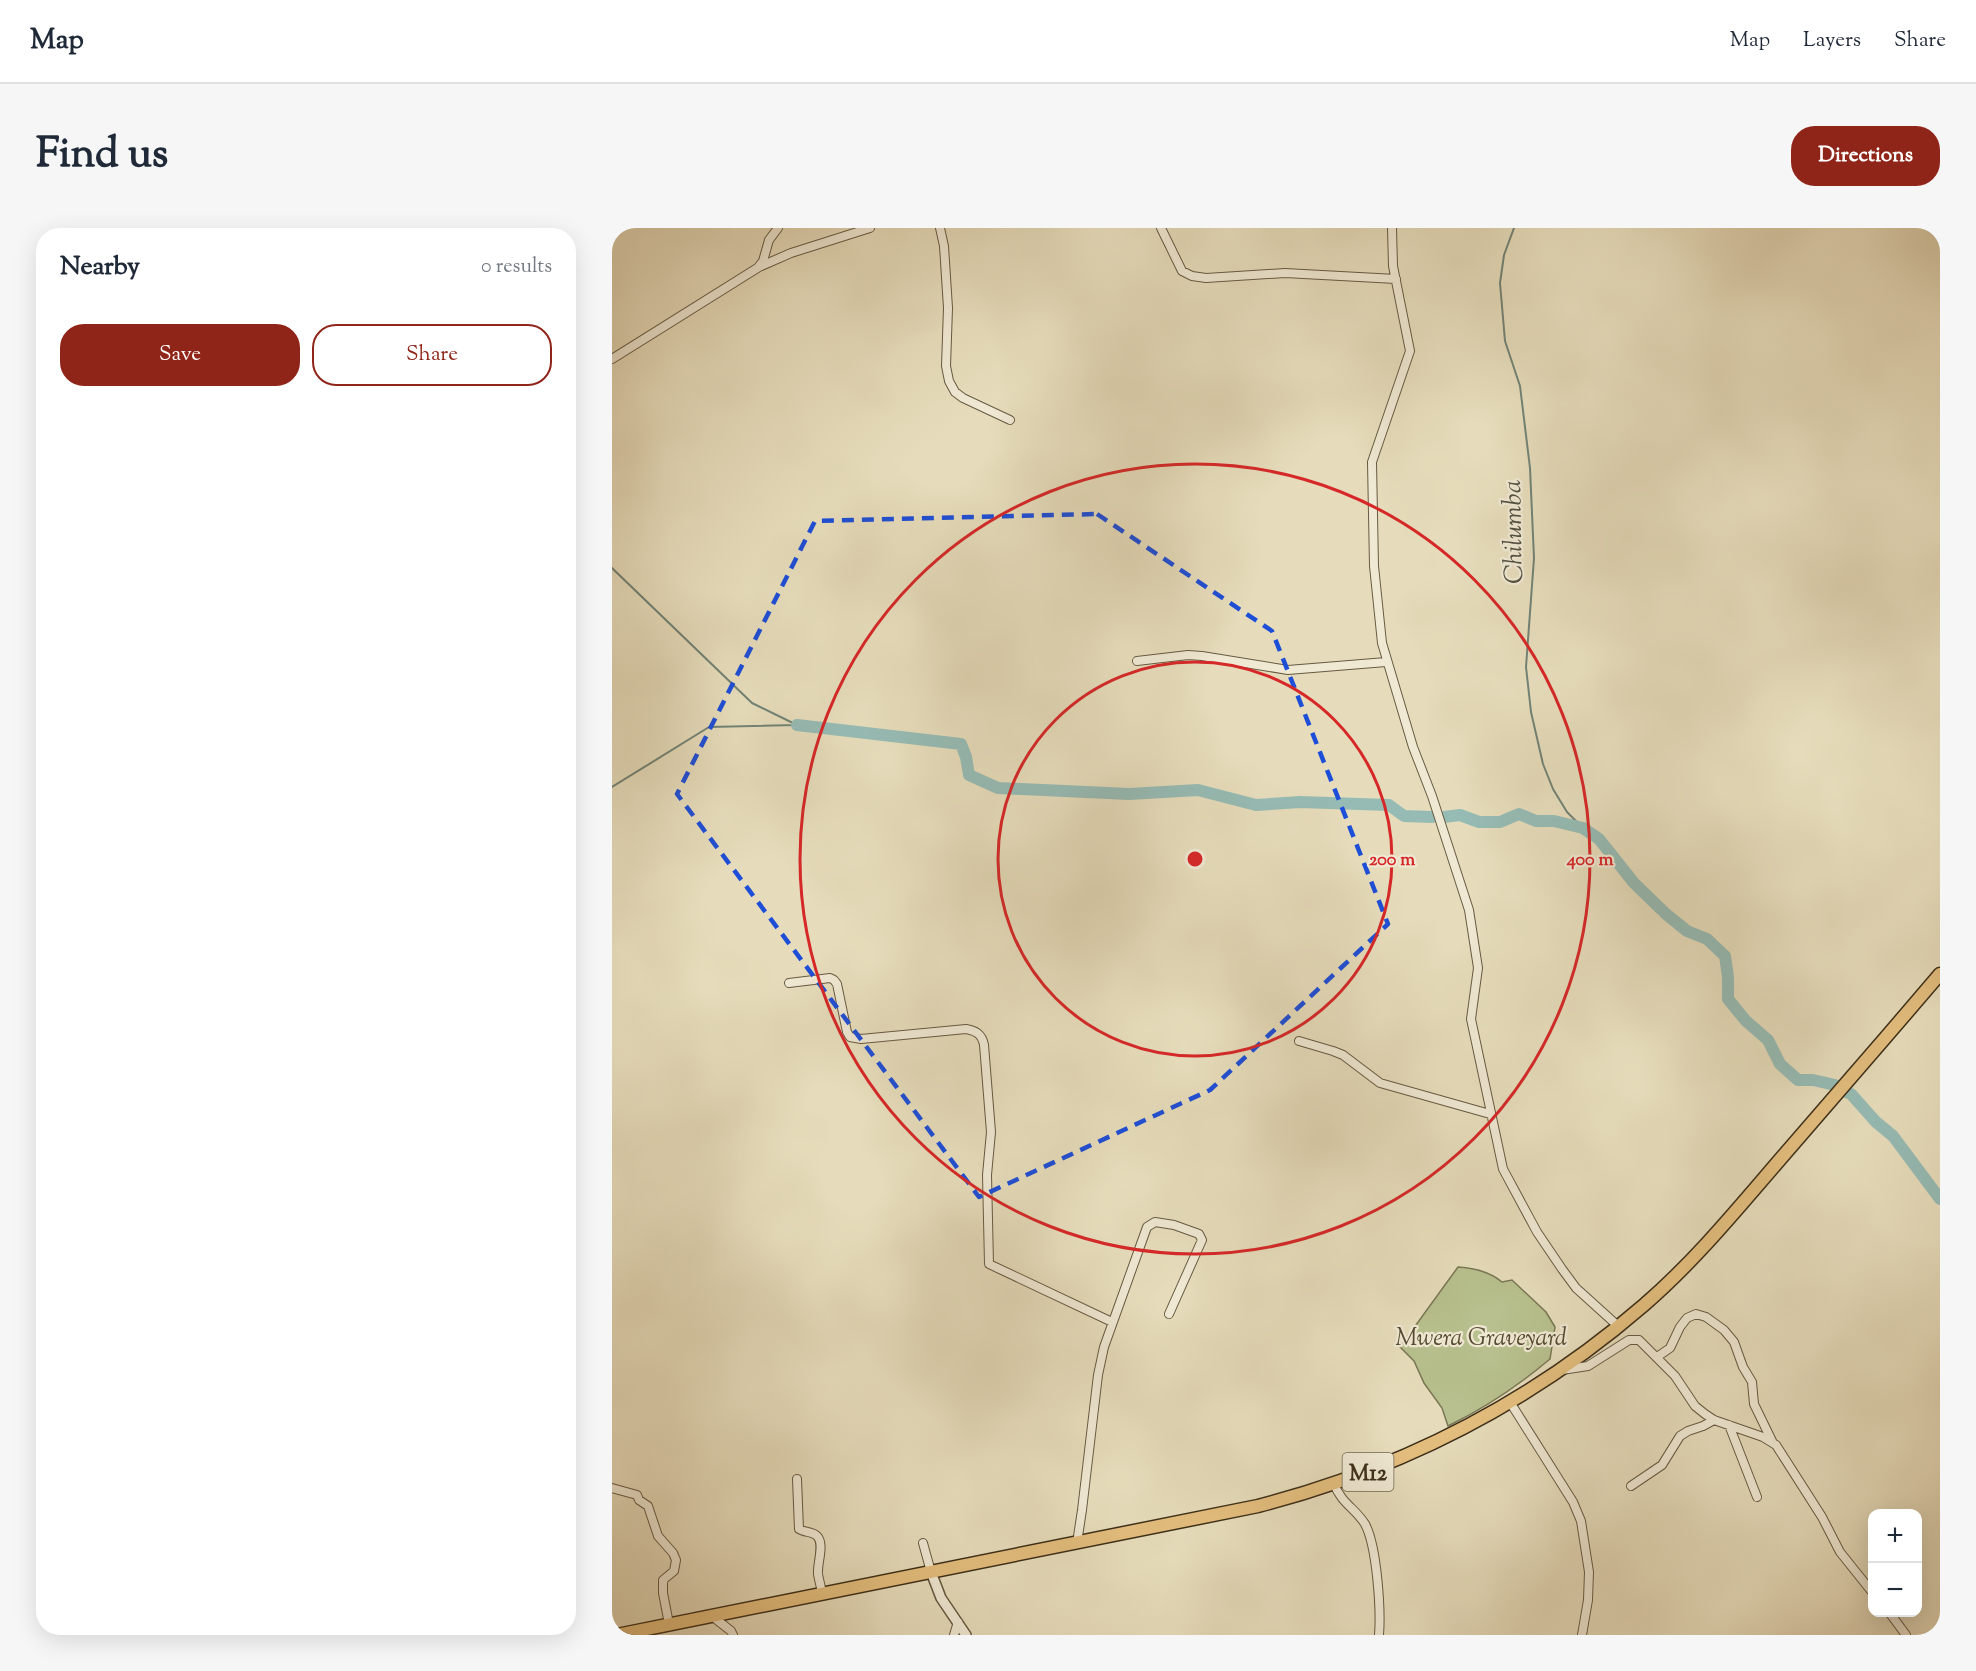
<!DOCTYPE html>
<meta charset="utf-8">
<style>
:root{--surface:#fff;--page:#f6f6f7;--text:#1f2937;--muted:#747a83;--line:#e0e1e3;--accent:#8f2418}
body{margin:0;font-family:"Sorts Mill Goudy",serif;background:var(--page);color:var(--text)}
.controls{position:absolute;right:18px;bottom:18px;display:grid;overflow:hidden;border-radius:12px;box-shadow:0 6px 24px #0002}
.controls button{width:54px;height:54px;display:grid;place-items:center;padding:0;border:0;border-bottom:2px solid var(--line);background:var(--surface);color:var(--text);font:30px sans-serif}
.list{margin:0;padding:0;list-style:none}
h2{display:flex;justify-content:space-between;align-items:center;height:78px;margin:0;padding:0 24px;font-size:26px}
h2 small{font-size:20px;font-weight:400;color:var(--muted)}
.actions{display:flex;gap:12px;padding:18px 24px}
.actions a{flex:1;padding:14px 0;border:2px solid var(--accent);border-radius:24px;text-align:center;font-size:21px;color:var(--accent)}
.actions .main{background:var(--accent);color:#fff}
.map{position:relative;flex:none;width:1328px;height:1407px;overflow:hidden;border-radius:24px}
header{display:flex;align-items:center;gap:36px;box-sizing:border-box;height:84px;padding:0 30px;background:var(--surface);border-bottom:2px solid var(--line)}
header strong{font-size:28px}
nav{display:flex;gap:33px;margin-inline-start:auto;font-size:21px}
.intro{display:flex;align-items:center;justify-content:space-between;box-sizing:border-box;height:144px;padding:0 36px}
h1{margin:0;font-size:42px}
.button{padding:15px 27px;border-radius:24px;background:var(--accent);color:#fff;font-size:21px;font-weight:700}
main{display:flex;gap:36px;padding:0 36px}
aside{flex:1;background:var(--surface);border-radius:24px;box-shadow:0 6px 24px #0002}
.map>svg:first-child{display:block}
</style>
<header>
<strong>Map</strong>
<nav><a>Map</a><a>Layers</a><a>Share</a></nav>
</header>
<div class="intro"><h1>Find us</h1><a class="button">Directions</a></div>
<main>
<aside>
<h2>Nearby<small>0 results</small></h2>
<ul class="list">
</ul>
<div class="actions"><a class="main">Save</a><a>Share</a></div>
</aside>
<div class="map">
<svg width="1328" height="1407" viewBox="0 0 1328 1407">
<rect width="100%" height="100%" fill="#e6dcbb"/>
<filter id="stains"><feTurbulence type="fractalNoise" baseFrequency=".00333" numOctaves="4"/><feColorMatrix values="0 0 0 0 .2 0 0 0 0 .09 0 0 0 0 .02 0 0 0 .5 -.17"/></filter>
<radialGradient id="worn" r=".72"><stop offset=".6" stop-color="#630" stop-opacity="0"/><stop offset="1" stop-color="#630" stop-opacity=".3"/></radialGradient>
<path fill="#b7c08e" stroke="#7a7754" stroke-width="1.5" d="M 846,1039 C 862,1040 877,1043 890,1054 L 900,1052 L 934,1084 L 943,1099 L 938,1131 C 906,1158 873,1180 836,1198 L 830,1180 L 812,1155 L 802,1133 L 788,1119 Z"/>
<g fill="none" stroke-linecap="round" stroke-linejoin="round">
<path stroke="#728376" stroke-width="2" d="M 902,0 L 892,27 L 888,55 L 893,113 L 908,158 L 918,240 L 922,330 L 914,439 L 919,484 L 931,536 L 941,561 L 955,584 L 971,600
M 0,340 L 140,475 L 185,497
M 0,559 L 97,499 L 184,497"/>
<path stroke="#96bbb4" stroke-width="12" d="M 185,497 L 349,516 L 354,529 L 357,547 L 386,560 L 517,566 L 586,562 L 644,577 L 688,574 L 777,577 L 792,588 L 820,589
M 832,589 L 848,587 L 867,594 L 888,594 L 907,586 L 924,593 L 942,593 L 971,600 L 987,611 L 1022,655 L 1054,686 L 1075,703 L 1095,711 L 1113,728 L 1116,749 L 1116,771 L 1134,793 L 1156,812 L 1168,836 L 1186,852 L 1201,852 L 1223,857
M 1234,864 L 1239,866 L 1264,894 L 1281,908 L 1328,971"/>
<g stroke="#675a42" stroke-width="10">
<path id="minor" d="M 328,0 L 332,18 L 336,80 L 334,138 L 337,153 L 343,164 L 351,170 L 398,192
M 549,0 L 570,43 L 580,48 L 594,50 L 673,45 L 784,51
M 780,0 L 781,38 L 798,123 L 760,234 L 762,338 L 770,415 L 801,519 L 820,568 L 857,682 L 866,740 L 859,791 L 891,941 L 925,1004 L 950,1041 L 964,1060 L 1006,1098
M 147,38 L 151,33 L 157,12 L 166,0
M 0,131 L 147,39 L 179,25 L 258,0
M 525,433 L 576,427 L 590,428 L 676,442 L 774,434
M 177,755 L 218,750 L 222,752 L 225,756 L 235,804 L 238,809 L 249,811 L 354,801 C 364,803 370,806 372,817 L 379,904 L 375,947 L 377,1036 L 500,1094
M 687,813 L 721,823 L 731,827 L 768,855 L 878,886
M 1045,1129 L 1058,1120 L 1068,1099 L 1075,1090 L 1084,1086 L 1094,1089 L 1112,1102 L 1122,1114 L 1131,1139 L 1140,1154 L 1142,1176 L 1160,1213
M 950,1142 L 976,1138 L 1017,1112 L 1027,1112 L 1063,1148 L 1083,1178 L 1093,1186 L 1102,1192 L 1151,1209 L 1164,1217 L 1210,1289 L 1228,1324 L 1260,1364
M 898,1174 L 961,1274 L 969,1293 L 977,1344 L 976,1372 L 970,1407
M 1117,1197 L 1145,1269
M 185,1251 L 187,1301 C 193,1305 200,1303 205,1308 C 213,1316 205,1335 206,1346 C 207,1352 209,1359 210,1365
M 722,1256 C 730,1276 743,1280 753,1296 C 765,1318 769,1382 767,1407
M 1019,1258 L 1050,1237 L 1068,1208 L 1076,1203 L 1091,1198 L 1102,1192
M 0,1260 L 25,1267 L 27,1272 L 36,1278 L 46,1308 L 61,1325 L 64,1332 L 62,1343 L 51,1352 L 51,1365 L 57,1396
M 311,1315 L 319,1344
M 465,1315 L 470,1282 L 486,1147 L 492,1119 L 535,999 L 543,994 L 562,997 L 587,1006 L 590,1012 L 557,1086
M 1277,1384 L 1294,1407
M 100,1388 L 119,1403 L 121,1407
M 342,1407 L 346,1394"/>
</g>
<g stroke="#675a42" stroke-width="12">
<path id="tertiary" d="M 319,1344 L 329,1370 L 354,1407"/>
</g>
<g stroke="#3d2e19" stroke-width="15">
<path id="trunk" d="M 5,1407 L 646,1278 C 789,1241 920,1174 1032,1077 C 1084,1032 1127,979 1171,928 C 1224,867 1276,807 1328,746"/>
</g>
<use href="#minor" stroke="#efe8d3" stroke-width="8"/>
<use href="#tertiary" stroke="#efe8d3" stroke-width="9"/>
<use href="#trunk" stroke="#e3be7e" stroke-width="12"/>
</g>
<path fill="none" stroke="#1d4ed8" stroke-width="4.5" stroke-dasharray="12 8" stroke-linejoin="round" d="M 485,286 L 660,403 L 776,696 L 598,862 L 367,969 L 65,566 L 203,293 Z"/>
<g fill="none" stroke="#d62828" stroke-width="3">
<circle cx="583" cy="631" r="197"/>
<circle cx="583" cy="631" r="395"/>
</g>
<g text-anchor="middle" stroke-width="4.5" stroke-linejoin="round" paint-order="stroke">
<rect fill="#efe8d3" stroke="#726651" stroke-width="1.5" x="730.5" y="1225" width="51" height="38" rx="4.5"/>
<g font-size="22" font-weight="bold" fill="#3d2e19">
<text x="756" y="1252">M12</text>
</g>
<g font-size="24" font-style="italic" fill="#554b30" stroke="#efe8d3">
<text x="869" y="1117">Mwera Graveyard</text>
</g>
<g font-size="26" font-style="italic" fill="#535140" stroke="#efe8d3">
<text transform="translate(900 304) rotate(-91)" y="9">Chilumba</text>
</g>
</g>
<circle cx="583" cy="631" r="9" fill="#d62828" stroke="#efe8d3" stroke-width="3"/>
<g font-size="18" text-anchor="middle" font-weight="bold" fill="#d62828" stroke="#efe8d3" stroke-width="4.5" stroke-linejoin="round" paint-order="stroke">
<text x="780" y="637">200 m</text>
<text x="978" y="637">400 m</text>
</g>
<rect width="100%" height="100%" filter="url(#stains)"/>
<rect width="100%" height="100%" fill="url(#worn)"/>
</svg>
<div class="controls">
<button>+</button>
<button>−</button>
</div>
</div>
</main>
